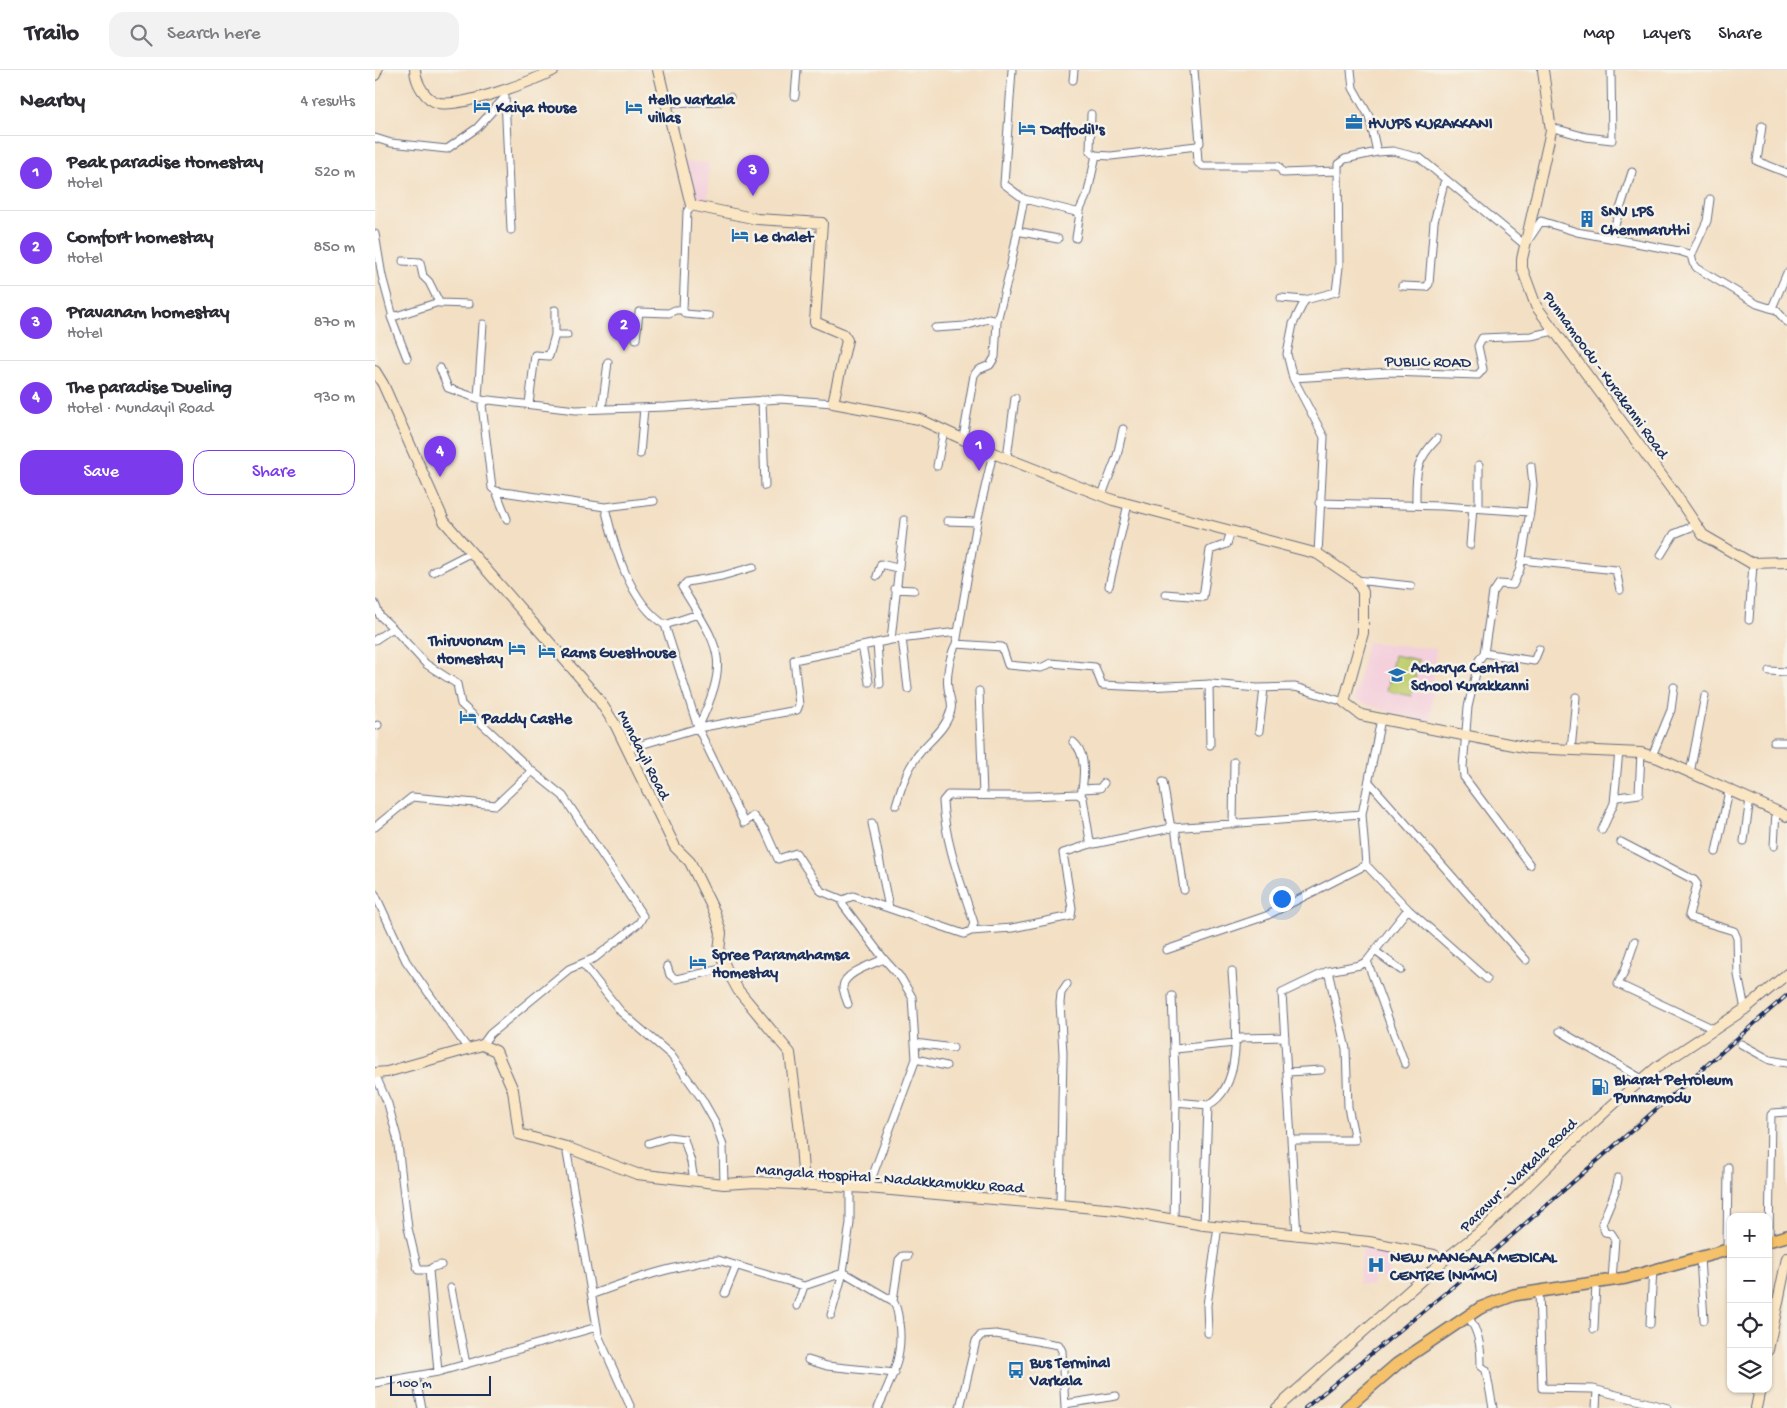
<!DOCTYPE html>
<meta charset="utf-8">
<style>
:root{--surface:#fff;--page:#f2f2f3;--text:#2b2b33;--muted:#7c7c81;--line:#e1e1e2;--accent:#7c3aed}
body{margin:0;font-family:"Gochi Hand",sans-serif;background:var(--page);color:var(--text)}
.controls{position:absolute;right:15px;bottom:15px;display:grid;overflow:hidden;border-radius:10px;box-shadow:0 1px 4px #0004}
.controls button{width:45px;height:45px;display:grid;place-items:center;padding:0;border:0;border-bottom:1px solid var(--line);background:var(--surface);color:var(--text);font:25px sans-serif}
.scale{position:absolute;left:15px;bottom:12px;width:101px;box-sizing:border-box;padding-left:5px;border:2px solid #1b2f5e;border-top:0;font-size:14px;line-height:18px;white-space:nowrap;color:#1b2f5e;-webkit-text-stroke:4px #f7f3e8;paint-order:stroke}
.you{position:absolute;left:906px;top:828px;width:18px;height:18px;margin:-12px;border:4px solid #fff;border-radius:50%;background:#1a73e8;box-shadow:0 0 0 8px #1a73e833}
.badge{display:grid;place-items:center;width:32px;height:32px;border-radius:50%;background:var(--accent);color:#fff;font-size:16px;font-weight:700}
.pin{position:absolute;translate:-50% -41px;filter:drop-shadow(0 1px 2px #0008)}
.pin::after{content:'';position:absolute;top:26px;width:18px;height:15px;background:inherit;clip-path:polygon(0 0,100% 0,50% 100%)}
.list{margin:0;padding:0;list-style:none}
h2{display:flex;justify-content:space-between;align-items:center;height:65px;margin:0;padding:0 20px;font-size:21px}
h2 small{font-size:16px;font-weight:400;color:var(--muted)}
.list li{display:grid;grid-template-columns:32px 1fr auto;gap:15px;align-items:center;box-sizing:border-box;height:75px;padding:0 20px;border-top:1px solid var(--line)}
.list b{display:block;font-size:19px;white-space:nowrap}
.list p{margin:0;font-size:16px;white-space:nowrap;color:var(--muted)}
.list em{font-size:16px;font-style:normal;color:var(--muted)}
.actions{display:flex;gap:10px;padding:15px 20px}
.actions a{flex:1;padding:11px 0;border:1px solid var(--accent);border-radius:15px;text-align:center;font-size:18px;color:var(--accent)}
.actions .main{background:var(--accent);color:#fff}
.icon{flex:none;width:28px;height:28px;fill:none;stroke:currentColor;stroke-width:2;stroke-linecap:round;stroke-linejoin:round}
.map{position:relative;flex:none;width:1412px;height:1338px;overflow:hidden}
header{display:flex;align-items:center;gap:30px;box-sizing:border-box;height:70px;padding:0 25px;background:var(--surface);border-bottom:1px solid var(--line)}
header strong{font-size:24px}
nav{display:flex;gap:28px;margin-inline-start:auto;font-size:18px}
.search{width:350px;height:45px;background:var(--page);display:flex;align-items:center;gap:12px;box-sizing:border-box;padding:0 18px;border-radius:15px;color:var(--muted);font-size:19px}
main{display:flex}
aside{flex:1;background:var(--surface)}
.map>svg:first-child{display:block}
</style>
<header>
<strong>Trailo</strong>
<div class="search"><svg class="icon" aria-label="search" viewBox="0 0 24 24"><circle cx="10" cy="10" r="6"/><path d="M15 15l6 6"/></svg>Search here</div>
<nav><a>Map</a><a>Layers</a><a>Share</a></nav>
</header>
<main>
<aside>
<h2>Nearby<small>4 results</small></h2>
<ul class="list">
<li><span class="badge">1</span><div><b>Peak paradise Homestay</b><p>Hotel</p></div><em>520 m</em></li>
<li><span class="badge">2</span><div><b>Comfort homestay</b><p>Hotel</p></div><em>850 m</em></li>
<li><span class="badge">3</span><div><b>Pravanam homestay</b><p>Hotel</p></div><em>870 m</em></li>
<li><span class="badge">4</span><div><b>The paradise Dueling</b><p>Hotel · Mundayil Road</p></div><em>930 m</em></li>
</ul>
<div class="actions"><a class="main">Save</a><a>Share</a></div>
</aside>
<div class="map">
<svg width="1412" height="1338" viewBox="0 0 1412 1338">
<rect width="100%" height="100%" fill="#f7f3e8"/>
<filter id="ink" filterUnits="userSpaceOnUse"><feTurbulence type="fractalNoise" baseFrequency=".02" numOctaves="2"/><feDisplacementMap in="SourceGraphic" scale="10" xChannelSelector="R" yChannelSelector="G"/><feConvolveMatrix kernelMatrix="1 2 1 2 8 2 1 2 1" color-interpolation-filters="sRGB"/></filter>
<filter id="wash" filterUnits="userSpaceOnUse"><feTurbulence type="fractalNoise" baseFrequency=".0096" numOctaves="4" result="noise"/><feDisplacementMap in="SourceGraphic" scale="20" xChannelSelector="R" yChannelSelector="G"/><feGaussianBlur stdDeviation="1.12" result="paint"/><feColorMatrix in="noise" values="0 0 0 0 0 0 0 0 0 0 0 0 0 0 0 0 0 1.4 0 .05"/><feComposite in="paint" operator="in"/></filter>
<g filter="url(#wash)">
<rect width="100%" height="100%" fill="#f3dfc3"/>
<path fill="#f4cfdc" d="M 306,92 L 334,93 L 333,132 L 316,133 Z
M 992,572 L 1061,579 L 1055,655 L 979,630 Z
M 988,1178 L 1017,1182 L 1014,1209 L 999,1207 L 997,1216 L 983,1214 Z"/>
<path fill="#c2cf71" stroke="#6e7f68" d="M 1019,585 L 1044,590 L 1036,626 L 1012,621 Z"/>
</g>
<g filter="url(#ink)">
<g fill="none" stroke-linecap="round" stroke-linejoin="round">
<g stroke="#676d81" stroke-width="9">
<path id="minor" d="M 976,0 L 978,18 L 994,46 L 1002,82 L 1018,81 L 1045,88 L 1150,175 L 1166,151 L 1202,162 L 1304,181 L 1316,185 L 1318,193 L 1322,198 L 1382,234 L 1401,240 L 1412,252
M 698,10 L 699,0
M 420,26 L 422,0
M 130,27 L 136,160
M 291,33 L 346,31 L 355,27
M 716,44 L 715,81 L 719,85 L 736,86 L 822,76 L 825,73 L 819,0
M 1387,56 L 1382,91 L 1412,103
M 1175,57 L 1211,67 L 1237,70 L 1236,0
M 0,68 L 16,73 L 72,79 L 102,58 L 130,27
M 822,76 L 823,93 L 828,96 L 903,96 L 908,103 L 961,101
M 649,129 L 705,143 L 701,168
M 316,135 L 312,142 L 308,240 L 310,244 L 334,246
M 704,142 L 713,122 L 721,85
M 642,161 L 683,169
M 0,164 L 7,206 L 18,247 L 64,232 L 54,212 L 48,206 L 45,192 L 28,191
M 1236,167 L 1257,102
M 1316,186 L 1332,151 L 1335,129
M 1027,216 L 1051,217 L 1054,214 L 1059,152 L 1070,109
M 906,228 L 930,230
M 64,233 L 94,234
M 1397,238 L 1412,203
M 16,247 L 32,288
M 560,258 L 590,256 L 613,249 L 622,251
M 180,265 L 180,240
M 261,269 L 264,242 L 294,243 L 300,240 L 308,240
M 65,298 L 73,318 L 110,331 L 114,330 L 201,340 L 291,337 L 405,329 L 458,333
M 918,308 L 1014,302 L 1103,305 L 1108,299 L 1103,276 L 1107,268 L 1156,266 L 1179,261
M 103,328 L 108,254
M 387,330 L 390,416
M 110,331 L 107,335 L 117,418 L 121,421 L 230,437 C 239,476 254,532 290,555 L 323,658 L 369,753 L 378,746 L 390,760 L 403,789 L 421,783 L 446,821 L 468,830 L 468,835 L 509,889 L 526,908 L 537,927 L 541,989 L 493,1118
M 154,334 L 160,285 L 174,286 L 180,265 L 192,265
M 227,339 L 233,292
M 588,368 L 599,305 L 603,300 L 615,295 L 620,287 L 622,251 L 634,204 L 649,129 L 629,114 L 637,0
M 265,384 L 269,338
M 632,387 L 640,328
M 562,396 L 569,360
M 121,421 L 132,449
M 727,425 L 742,386 L 748,359
M 944,433 L 1067,436 L 1155,442 L 1145,499 L 1138,515 L 1124,514 L 1118,523 L 1109,583 L 1104,590 L 1093,637 L 1088,697 L 1089,707 L 1155,795
M 1041,435 C 1041,405 1039,392 1062,369
M 230,437 L 279,431
M 1104,438 L 1104,395
M 1155,442 L 1158,415 L 1156,396
M 572,451 L 602,452
M 1095,475 L 1098,437
M 943,484 L 949,367 L 918,308 L 912,284 L 918,254 L 930,230 L 961,222 L 964,197 L 963,94 L 970,89 L 1002,82
M 1286,485 L 1299,464 L 1321,455
M 1146,490 L 1241,500 L 1245,520
M 58,502 L 95,483
M 502,506 L 506,494 L 522,498
M 981,510 L 1036,516
M 734,516 L 753,434
M 520,519 L 539,520
M 790,524 L 828,527 L 835,480 L 852,474 L 856,461
M 0,534 L 5,546 L 18,558
M 1374,550 L 1378,494
M 290,555 L 323,544
M 527,568 L 533,619
M 0,570 L 18,558 L 51,594 L 82,614 L 86,634 L 157,701 L 188,726 L 268,846 L 264,853 L 220,888 L 194,899 L 115,964 L 107,975
M 516,570 L 529,450
M 502,573 L 505,614
M 581,574 L 627,577 L 633,595 L 666,598 L 676,593 L 720,597 L 727,615 L 770,617 L 836,614 L 882,618 L 920,617 L 969,632
M 487,576 L 494,612
M 1109,583 L 1159,591 L 1164,579
M 1394,601 L 1412,602
M 834,614 L 835,675
M 604,621 L 608,725
M 0,656 L 3,655
M 323,658 L 422,640 L 424,635 L 419,590 L 516,570 L 583,562
M 323,658 C 356,587 345,580 307,517 L 312,512 L 347,506 L 378,497
M 884,661 L 889,618
M 698,672 C 712,683 709,710 706,725
M 1399,672 L 1412,672
M 252,679 L 323,658
M 1196,680 L 1201,627
M 1277,686 L 1296,640 L 1299,617
M 1315,703 L 1330,626
M 788,712 L 796,758
M 995,713 L 1151,890
M 707,719 L 725,718 L 729,713
M 1243,727 L 1264,724 L 1266,683
M 521,735 C 526,719 530,704 540,689 C 552,671 570,662 576,640 C 578,631 574,627 573,618 C 571,605 575,585 581,574 L 602,452 L 618,383
M 497,753 L 514,838
M 858,754 L 859,692
M 0,757 L 37,727 L 121,735 L 157,701
M 800,757 L 809,820
M 1227,760 L 1239,733 L 1244,681
M 1369,771 L 1375,729
M 1246,772 L 1319,810 L 1322,814 L 1314,845 L 1316,848 L 1359,861 L 1362,868 L 1363,905 L 1370,939
M 1399,776 L 1401,741
M 1341,782 L 1354,721
M 0,824 L 31,891 L 93,979
M 468,830 L 478,826 L 589,864 L 596,861 L 599,853 C 586,813 570,773 568,731 L 573,725 L 655,726 L 703,724 L 708,728 L 715,771 L 719,774 L 796,758 L 987,744
M 1033,839 L 1112,909
M 596,861 L 637,858 L 696,846 L 697,838 L 688,783 L 716,774
M 1260,871 L 1250,900 L 1243,914 L 1341,960
M 791,880 L 891,846 L 991,795
M 1000,881 L 1026,900
M 992,891 L 1030,994
M 208,894 L 246,942 L 296,985 L 327,1029 L 340,1052 L 348,1076 L 349,1114
M 292,896 L 295,905 L 301,909 L 351,898
M 797,926 L 801,1032 L 833,1035 L 829,1155
M 473,934 C 471,929 469,923 468,918 C 467,903 498,894 509,889
M 1185,961 L 1267,1009
M 540,973 L 578,978
M 1366,974 L 1395,990 L 1412,993
M 800,979 L 860,973 L 865,968 L 910,967
M 541,989 L 571,996
M 913,1002 L 946,1000
M 0,1004 L 13,1034 L 22,1067 L 33,1158 L 43,1200 L 54,1200
M 833,1035 C 872,1016 859,937 857,901
M 918,1070 L 980,1070 L 973,1037 L 971,979 L 953,901
M 274,1073 L 294,1067 L 309,1069 L 316,1092 L 319,1111
M 475,1118 L 475,1153 L 468,1202 L 518,1231 C 523,1238 523,1245 524,1253 C 529,1285 516,1310 503,1338
M 685,1134 L 688,983 L 685,933 L 686,923 L 692,914
M 799,1151 L 801,1032
M 922,1166 L 907,923 L 953,901 L 985,895 L 992,891 L 1033,839 L 991,795 L 987,744 L 1006,649
M 1394,1171 L 1396,1045 L 1398,1043 L 1412,1042
M 1352,1180 L 1353,1097
M 1325,1188 L 1329,1250
M 1237,1210 L 1240,1169 L 1236,1163 L 1230,1162 L 1227,1154 C 1231,1141 1243,1120 1243,1108
M 76,1218 L 91,1294
M 1164,1221 L 1167,1318 L 1218,1319 L 1293,1338
M 350,1223 L 361,1196
M 218,1224 C 251,1212 279,1202 313,1195 C 325,1193 330,1190 343,1190 L 429,1216 L 468,1203
M 518,1231 L 524,1190 L 528,1186 L 533,1186
M 422,1236 L 429,1216
M 456,1245 L 468,1203
M 1092,1245 C 1104,1262 1106,1276 1106,1296 L 1111,1300 L 1118,1338
M 1275,1254 L 1278,1199
M 222,1257 L 223,1265 L 256,1338
M 1219,1259 L 1221,1213
M 833,1263 L 832,1235 L 843,1156
M 433,1290 L 452,1296 L 520,1303
M 63,1302 L 54,1200 L 58,1197 L 66,1195
M 40,1306 L 47,1338
M 0,1313 L 63,1302 L 222,1257 L 191,1077
M 690,1334 L 741,1326
M 585,1338 L 601,1271 L 606,1265 L 621,1264 L 684,1275 L 687,1281 L 690,1338
M 1221,1338 L 1222,1320"/>
</g>
<g stroke="#676d81" stroke-width="12">
<path id="secondary" d="M 40,0 C 41,13 50,30 64,33 C 88,37 156,12 179,0
M 283,0 L 316,135 L 382,149 L 447,153 L 440,252 L 468,264 L 472,270 L 458,333 L 544,349 L 618,383 L 738,430 L 943,484 L 981,510 L 988,522 L 988,563 L 969,632 L 986,645 L 1154,678 L 1266,683 L 1283,688 L 1412,746
M 1168,0 L 1176,61 L 1147,189 L 1147,198 L 1161,236 L 1301,425 L 1328,465 L 1376,493 L 1412,492
M 0,5 L 2,0
M 0,301 L 8,314 L 69,451 L 222,627 L 241,656 L 300,777 L 315,792 L 340,843 L 346,863 L 344,881 L 351,898 L 363,920 L 415,983 L 425,1061 L 429,1115
M 0,1003 L 12,1002 L 107,975 L 121,981 L 138,1020 L 144,1064 L 191,1077 L 262,1104 L 349,1114 L 381,1112 L 493,1118 L 742,1140 L 829,1155 L 994,1172 L 1059,1185 L 1069,1190
M 1393,1280 L 1412,1188
M 902,1338 L 1069,1190 L 1109,1159 L 1196,1073 L 1243,1030 L 1281,998 L 1370,939 L 1412,904
M 1381,1338 L 1385,1319"/>
</g>
<g stroke="#676d81" stroke-width="14">
<path id="primary" d="M 1393,1171 L 1412,1166
M 971,1338 L 1022,1294 L 1105,1238 L 1139,1225 L 1251,1208 L 1356,1179"/>
</g>
<use href="#minor" stroke="#fff" stroke-width="7"/>
<use href="#secondary" stroke="#fbe6c4" stroke-width="10"/>
<use href="#primary" stroke="#f5c16b" stroke-width="11"/>
<g stroke="#1b2f5e" stroke-width="4">
<path id="rail" d="M 930,1338 L 1080,1215 L 1412,925"/>
</g>
<use href="#rail" stroke="#f7f3e8" stroke-width="2" stroke-dasharray="5.5" stroke-linecap="butt"/>
</g>
</g>
<defs>
<g id="hotel-bare" transform="scale(1.35)"><path d="M-6-4.5h1.5V1H6V5H4.5V3h-9V5H-6ZM-4 0a1.8 1.8 0 1 1 3.6 0ZM.5 0V-2.5h3Q6-2.5 6 0Z" fill="#1f6fb2" stroke="#f7f3e8" stroke-width="2.5" paint-order="stroke"/></g>
<g id="office-bare" transform="scale(1.35)"><path d="M-6-3h4V-5.5h4V-3h4V5H-6ZM-1-4.5V-3h2v-1.5ZM-6 0V1H6V0Z" fill="#1f6fb2" stroke="#f7f3e8" stroke-width="2.5" paint-order="stroke"/></g>
<g id="building-bare" transform="scale(1.35)"><path d="M-4-6H4V6H1V3H-1V6H-4ZM-2.5-4.3h1.7v1.8h-1.7ZM.8-4.3h1.7v1.8H.8ZM-2.5-1h1.7V.8h-1.7ZM.8-1h1.7V.8H.8Z" fill="#1f6fb2" stroke="#f7f3e8" stroke-width="2.5" paint-order="stroke"/></g>
<g id="school-bare" transform="scale(1.35)"><path d="M0-5L7-2L0 1L-7-2ZM-4 1L0 2.5L4 1V4Q0 6-4 4Z" fill="#1f6fb2" stroke="#f7f3e8" stroke-width="2.5" paint-order="stroke"/></g>
<g id="fuel-bare" transform="scale(1.35)"><path d="M-5.5-6h7V0h2V4h1.3V-2.5L3-4.5l.8-.8L6-3V5H2.5V1h-1V6h-7ZM-4.2-4.7v3.2H.2V-4.7Z" fill="#1f6fb2" stroke="#f7f3e8" stroke-width="2.5" paint-order="stroke"/></g>
<g id="hospital-bare" transform="scale(1.35)"><path d="M-5-5h3v3.5h4V-5h3V5h-3V1.5h-4V5h-3Z" fill="#1f6fb2" stroke="#f7f3e8" stroke-width="2.5" paint-order="stroke"/></g>
<g id="bus-bare" transform="scale(1.35)"><path d="M-5-6H5V4H4V6H2V4H-2V6H-4V4H-5ZM-3.5-4V0h7V-4ZM-3.5 1.2v1.5H-2V1.2ZM2 1.2v1.5H3.5V1.2Z" fill="#1f6fb2" stroke="#f7f3e8" stroke-width="2.5" paint-order="stroke"/></g>
</defs>
<g fill-rule="evenodd">
<use href="#hotel-bare" x="107" y="36"/>
<use href="#hotel-bare" x="259" y="37"/>
<use href="#office-bare" x="979" y="52"/>
<use href="#hotel-bare" x="652" y="58"/>
<use href="#building-bare" x="1212" y="149"/>
<use href="#hotel-bare" x="365" y="165"/>
<use href="#hotel-bare" x="142" y="578"/>
<use href="#hotel-bare" x="172" y="581"/>
<use href="#school-bare" x="1022" y="605"/>
<use href="#hotel-bare" x="93" y="647"/>
<use href="#hotel-bare" x="323" y="892"/>
<use href="#fuel-bare" x="1225" y="1017"/>
<use href="#hospital-bare" x="1001" y="1195"/>
<use href="#bus-bare" x="641" y="1300"/>
</g>
<g text-anchor="middle" stroke-width="5" stroke-linejoin="round" paint-order="stroke">
<g font-size="16" font-weight="bold" fill="#1b2f5e" stroke="#f7f3e8" text-anchor="start">
<text x="273" y="34">Hello varkala<tspan x="273" dy="18">villas</tspan></text>
<text x="121" y="42">Kaiya House</text>
<text x="993" y="58">HVUPS KURAKKANI</text>
<text x="666" y="64">Daffodil's</text>
<text x="1226" y="146">SNV LPS<tspan x="1226" dy="18">Chemmaruthi</tspan></text>
<text x="379" y="171">Le chalet</text>
<text x="128" y="575" text-anchor="end">Thiruvonam<tspan x="128" dy="18">Homestay</tspan></text>
<text x="186" y="587">Rams Guesthouse</text>
<text x="1036" y="602">Acharya Central<tspan x="1036" dy="18">School Kurakkanni</tspan></text>
<text x="107" y="653">Paddy Castle</text>
<text x="337" y="889">Spree Paramahamsa<tspan x="337" dy="18">Homestay</tspan></text>
<text x="1239" y="1014">Bharat Petroleum<tspan x="1239" dy="18">Punnamodu</tspan></text>
<text x="1015" y="1192">NEW MANGALA MEDICAL<tspan x="1015" dy="18">CENTRE (NMMC)</tspan></text>
<text x="655" y="1297">Bus Terminal<tspan x="655" dy="18">Varkala</tspan></text>
</g>
<g font-size="16" fill="#1b2f5e" stroke="#f7f3e8">
<text transform="translate(1053 290) rotate(1)" y="6">PUBLIC ROAD</text>
<text transform="translate(1232 304) rotate(54)" y="6">Punnamoodu - Kurakanni Road</text>
<text transform="translate(270 684) rotate(63)" y="6">Mundayil Road</text>
<text transform="translate(1142 1104) rotate(-44)" y="6">Paravur - Varkala Road</text>
<text transform="translate(515 1107) rotate(4)" y="6">Mangala Hospital - Nadakkamukku Road</text>
</g>
</g>
</svg>
<div class="controls">
<button>+</button>
<button>−</button>
<button><svg class="icon" aria-label="locate" viewBox="0 0 24 24"><circle cx="12" cy="12" r="6"/><path d="M12 2v4M12 18v4M2 12h4M18 12h4"/></svg></button>
<button><svg class="icon" aria-label="layers" viewBox="0 0 24 24"><path d="M12 4l9 5-9 5-9-5zM3 14l9 5 9-5"/></svg></button>
</div>
<div class="scale">100 m</div>
<div class="you"></div>
<div class="pin badge" style="left:604px;top:401px">1</div>
<div class="pin badge" style="left:249px;top:281px">2</div>
<div class="pin badge" style="left:378px;top:126px">3</div>
<div class="pin badge" style="left:65px;top:407px">4</div>
</div>
</main>
